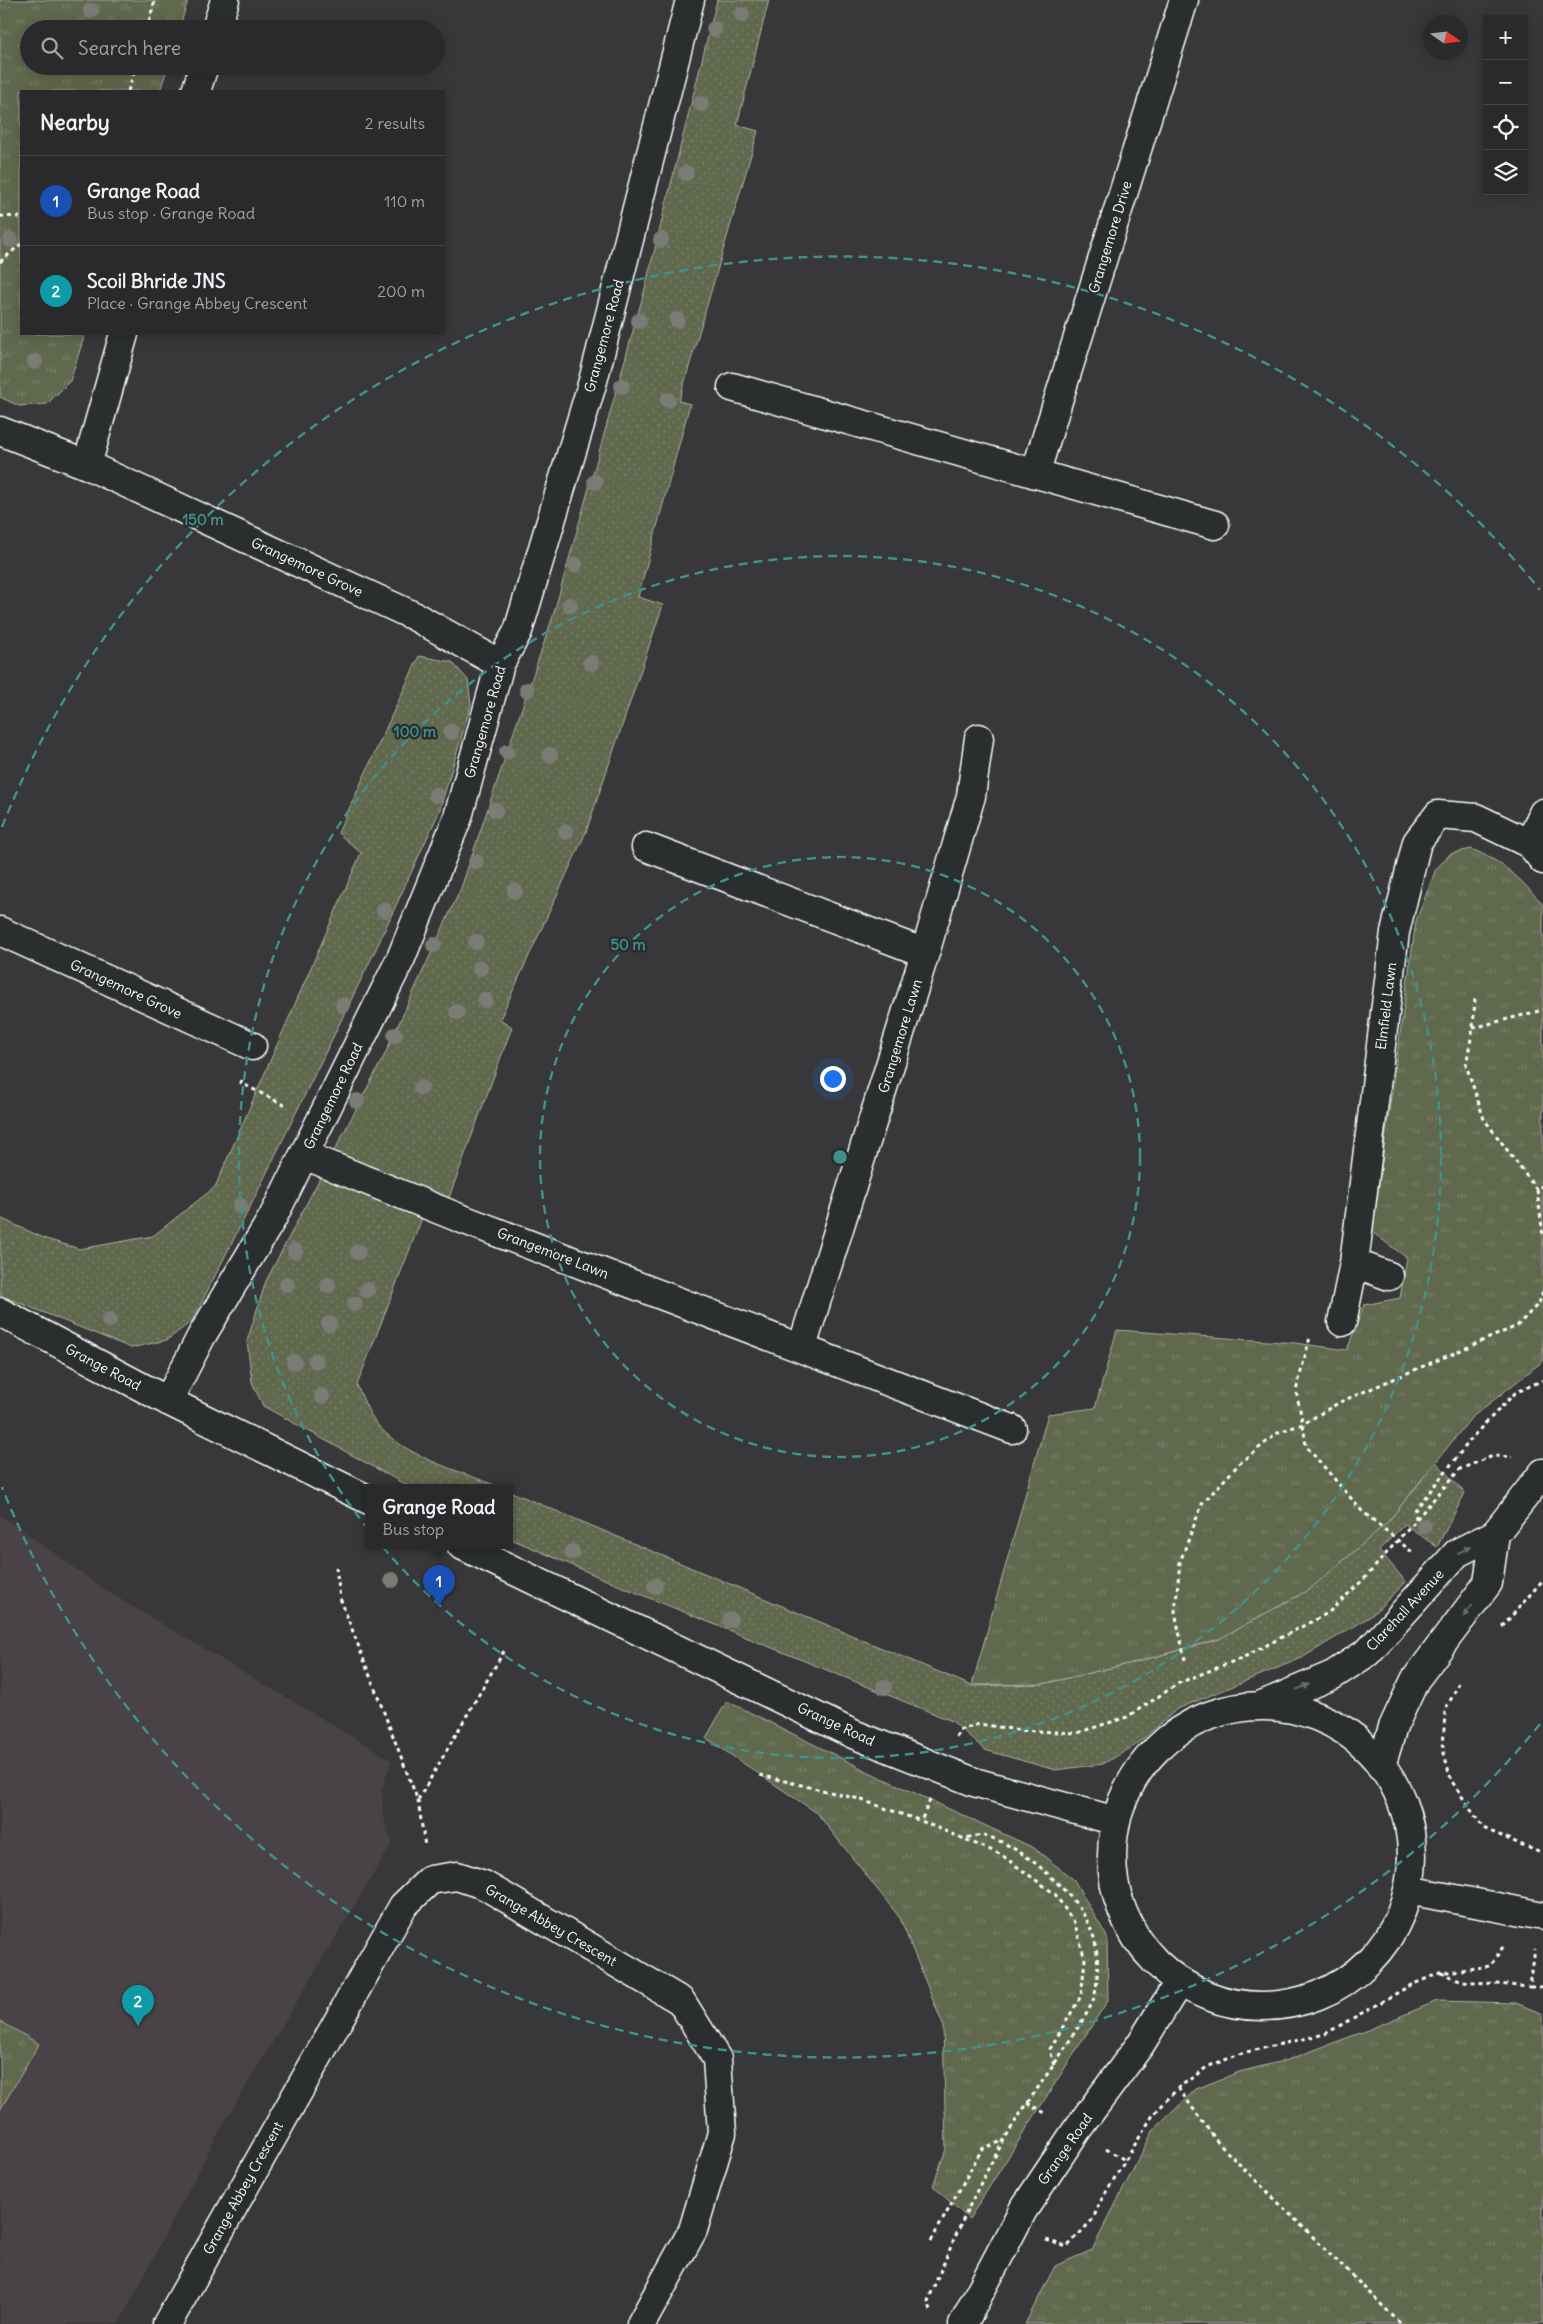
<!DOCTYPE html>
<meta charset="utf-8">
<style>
:root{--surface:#2a292b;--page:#323133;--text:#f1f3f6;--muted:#a5a6a9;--line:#464547;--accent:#d6ab8b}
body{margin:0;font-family:Delius,sans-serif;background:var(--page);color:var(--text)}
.controls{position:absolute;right:15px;top:15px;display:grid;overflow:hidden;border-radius:0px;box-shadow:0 2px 12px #0003}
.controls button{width:45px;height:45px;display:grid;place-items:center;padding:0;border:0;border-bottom:1px solid var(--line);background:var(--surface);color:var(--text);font:25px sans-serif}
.compass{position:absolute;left:1423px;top:15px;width:45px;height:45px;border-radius:50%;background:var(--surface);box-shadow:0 2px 12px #0003;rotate:104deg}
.you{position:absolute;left:832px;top:1078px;width:18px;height:18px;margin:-12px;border:4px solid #fff;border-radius:50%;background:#1a73e8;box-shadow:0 0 0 8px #1a73e833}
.badge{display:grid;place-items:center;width:32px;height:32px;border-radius:50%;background:var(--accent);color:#fff;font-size:16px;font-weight:700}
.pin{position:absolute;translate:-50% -41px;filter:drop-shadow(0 1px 2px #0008)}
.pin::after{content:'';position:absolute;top:26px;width:18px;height:15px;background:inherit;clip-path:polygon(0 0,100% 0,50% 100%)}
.popup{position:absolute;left:365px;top:1484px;width:148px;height:65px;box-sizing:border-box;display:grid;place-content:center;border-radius:0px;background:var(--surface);filter:drop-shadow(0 1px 4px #0005);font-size:16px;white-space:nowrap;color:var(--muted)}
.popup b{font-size:19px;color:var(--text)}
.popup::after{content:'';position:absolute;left:50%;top:100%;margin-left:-10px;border:10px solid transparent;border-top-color:var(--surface)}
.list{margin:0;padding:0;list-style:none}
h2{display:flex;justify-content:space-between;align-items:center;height:65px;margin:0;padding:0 20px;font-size:21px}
h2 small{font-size:16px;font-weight:400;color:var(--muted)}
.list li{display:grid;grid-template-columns:32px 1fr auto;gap:15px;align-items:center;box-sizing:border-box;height:90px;padding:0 20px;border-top:1px solid var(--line)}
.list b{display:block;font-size:19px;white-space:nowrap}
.list p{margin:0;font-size:16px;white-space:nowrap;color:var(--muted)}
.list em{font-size:16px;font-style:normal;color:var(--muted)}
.icon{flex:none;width:28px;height:28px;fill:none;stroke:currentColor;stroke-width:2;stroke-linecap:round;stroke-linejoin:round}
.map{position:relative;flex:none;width:1543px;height:2324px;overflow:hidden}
.search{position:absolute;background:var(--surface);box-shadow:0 2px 12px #0003;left:20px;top:20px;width:425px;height:55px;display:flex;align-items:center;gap:12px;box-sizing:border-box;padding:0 18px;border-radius:28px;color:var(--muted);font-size:19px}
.panel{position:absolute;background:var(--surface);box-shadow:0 2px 12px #0003;left:20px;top:90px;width:425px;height:245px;border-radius:0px}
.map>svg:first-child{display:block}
</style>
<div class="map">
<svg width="1543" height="2324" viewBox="0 0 1543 2324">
<defs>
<pattern id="grass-dots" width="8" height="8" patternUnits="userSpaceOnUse" patternTransform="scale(1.25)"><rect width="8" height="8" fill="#61684e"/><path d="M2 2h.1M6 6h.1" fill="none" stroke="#797f69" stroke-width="1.8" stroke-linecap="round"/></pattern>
<pattern id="park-tufts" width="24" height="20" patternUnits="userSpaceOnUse" patternTransform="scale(1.25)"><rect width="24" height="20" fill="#61684e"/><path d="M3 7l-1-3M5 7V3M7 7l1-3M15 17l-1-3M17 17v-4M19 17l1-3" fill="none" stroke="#797f69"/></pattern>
</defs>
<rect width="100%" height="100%" fill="#383739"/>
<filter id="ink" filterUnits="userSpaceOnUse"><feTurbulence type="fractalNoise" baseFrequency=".02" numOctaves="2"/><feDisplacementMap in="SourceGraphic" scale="10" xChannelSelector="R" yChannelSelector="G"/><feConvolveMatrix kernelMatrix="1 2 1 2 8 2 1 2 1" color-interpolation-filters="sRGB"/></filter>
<g filter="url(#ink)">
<path fill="#494347" d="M 0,1515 L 110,1593 L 392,1760 L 382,1789 L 383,1814 L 392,1843 L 221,2128 L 119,2324 L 0,2324 Z"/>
<path fill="url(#grass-dots)" stroke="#b0b4a6" d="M 717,0 L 769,0 L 737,125 L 758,131 L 679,401 L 690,404 L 638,597 L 663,605 L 586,832 L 500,1019 L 512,1027 L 444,1211 L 427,1205 L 357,1385 C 362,1396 367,1410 374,1420 C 399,1456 461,1471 499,1487 L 410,1487 L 263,1406 L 252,1382 L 247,1341 L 266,1281 L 384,1056 L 461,888 L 553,616 L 644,292 Z
M 419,656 L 452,662 L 468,680 L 471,705 L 439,812 L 375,951 L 249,1209 L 192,1321 L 167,1340 L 131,1348 L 0,1295 L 0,1218 L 46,1239 L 80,1249 L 153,1236 L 215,1187 L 361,853 L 338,833 Z
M 1436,1462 L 1465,1493 L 1437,1547 L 1405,1524 L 1379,1550 L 1406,1582 L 1371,1616 L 1302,1658 L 1177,1709 L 1136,1745 L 1103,1764 L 1055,1770 L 985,1750 L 952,1721 L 620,1586 L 509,1538 L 509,1491 L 972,1686 L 1042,1684 L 1136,1662 L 1219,1639 L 1387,1523 Z"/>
<path fill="url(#park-tufts)" stroke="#b0b4a6" d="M 0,0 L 188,0 L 179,29 L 29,29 L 29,66 L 168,66 L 160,91 L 21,91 L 21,334 L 85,334 L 70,381 L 47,404 L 19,406 L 0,397 Z
M 1471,849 C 1504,862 1520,878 1543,905 L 1543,1361 L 1471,1418 L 1387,1523 L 1310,1589 L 1219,1639 L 1136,1662 L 1042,1684 L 972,1685 L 1048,1414 L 1095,1408 L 1117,1330 L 1295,1343 L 1347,1350 L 1364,1305 L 1400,1298 L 1407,1258 L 1372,1232 L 1416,921 L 1436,869 L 1450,854 Z
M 727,1701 L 869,1772 L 1034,1848 L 1074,1880 L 1107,1937 L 1108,2000 L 969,2219 L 933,2186 L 946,2149 L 943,2025 L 900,1918 L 817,1813 L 706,1738 Z
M 1437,2001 L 1516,2003 L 1543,2014 L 1543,2324 L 1025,2324 L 1055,2266 L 1092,2250 L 1153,2131 L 1196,2089 L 1239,2072 L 1287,2060 L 1363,2032 Z
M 0,2021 L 39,2044 L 0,2110 Z"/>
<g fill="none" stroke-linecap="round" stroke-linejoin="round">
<g stroke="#fff" stroke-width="31">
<path id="street" d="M 216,29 L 225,0
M 196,91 L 204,66
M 732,387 L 1215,525
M 0,431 L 87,465 L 414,616 L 500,664
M 87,465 L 124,334
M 1035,474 L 1184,0
M 1530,844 L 1543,813
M 646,847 L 925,953
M 0,931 L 252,1046
M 304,1155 L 457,1217 L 1012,1429
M 1354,1263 L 1389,1276
M 1342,1322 L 1354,1263 L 1395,932 L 1417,842 L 1438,815 L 1476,818 L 1530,844 L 1543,860
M 802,1347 L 925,953 L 971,796 L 979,738
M 168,1401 L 201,1337 L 273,1217 L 401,958 L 458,817 L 500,664 L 518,631 L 593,381 L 690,0
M 167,2324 L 403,1906 L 430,1880 L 457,1876 L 484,1885 L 681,2001 L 717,2059 L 722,2133 L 693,2230 L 641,2324"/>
</g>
<g stroke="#fff" stroke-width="31">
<path id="secondary" d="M 0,1312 L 168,1401 L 369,1500
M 461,1545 L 853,1734 L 974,1782 L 1116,1821
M 1262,1705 L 1333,1675 L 1368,1652 L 1457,1553 L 1495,1534 L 1543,1473
M1112 1856a150 150 0 1 1 300 0a150 150 0 1 1-300 0Z
M 1381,1766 L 1393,1727 L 1415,1680 L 1488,1583 L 1495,1534
M 1408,1890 L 1543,1916
M 963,2324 L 1023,2210 L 1076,2131 L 1140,2045 L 1179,1982"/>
</g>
<path stroke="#fff" stroke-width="3" stroke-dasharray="4 4" stroke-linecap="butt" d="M 147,29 L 155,0
M 128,91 L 136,66
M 0,216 L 21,217
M 0,262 L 21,244
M 1475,999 L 1473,1028 L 1466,1065 L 1484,1119 L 1537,1190
M 1473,1028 L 1543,1010
M 242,1080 L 241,1083 L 288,1107
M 1543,1185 L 1537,1190 L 1543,1235
M 1416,1519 L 1415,1510 L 1476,1433 L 1515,1393 L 1543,1380
M 1412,1552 L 1362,1511 L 1306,1446 L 1303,1424 L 1340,1402 L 1517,1326 L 1539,1303 L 1543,1291
M 336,1567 L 340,1598 L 418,1801 L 425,1846
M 1502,1627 L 1543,1580
M 1185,1660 L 1175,1612 L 1180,1562 L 1202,1504 L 1239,1464 L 1279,1432 L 1303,1424 L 1296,1391 L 1310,1337
M 1459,1683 L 1445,1711 L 1443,1749 L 1451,1780 L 1483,1828 L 1543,1854
M 956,1737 L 959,1730 L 979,1724 L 1018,1730 L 1077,1733 L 1127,1717 L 1179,1683 L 1244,1657 L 1328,1613 L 1364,1579 L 1460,1469 L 1493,1456 L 1512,1457
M 760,1775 L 859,1799 L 921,1821
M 418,1800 L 504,1651
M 930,1800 L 921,1821 L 1000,1854 L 1055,1894 L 1075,1924 L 1085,1960 L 1081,1996 L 1050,2049 L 1054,2066
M 1441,1973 L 1463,1981 L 1530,1987 L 1535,1949
M 1530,1987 L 1543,1987
M 1178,2088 L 1219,2144 L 1401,2324
M 1027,2103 L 1047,2114
M 1106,2149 L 1125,2160
M 1046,2240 L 1067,2247 L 1093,2219 L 1100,2202 L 1153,2115 L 1178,2088 L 1207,2067 L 1242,2053 L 1325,2034 L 1411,1985 L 1440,1973 L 1490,1966 L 1505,1944
M 931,2241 L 982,2149 L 1004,2140
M 931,2310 L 928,2301 C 951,2245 974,2192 1004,2140 C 1025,2104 1051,2071 1073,2035 C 1082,2020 1094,2006 1096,1988 C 1103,1935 1086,1910 1049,1875 C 1036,1862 1000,1836 981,1836 C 975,1835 968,1838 962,1838"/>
<use href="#street" stroke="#2a2d2e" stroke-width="28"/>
<use href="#secondary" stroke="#2a2d2e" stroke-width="28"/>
</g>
<g fill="#7a7c75">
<circle cx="91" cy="11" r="8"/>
<circle cx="742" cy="15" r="8"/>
<circle cx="714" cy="29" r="8"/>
<circle cx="701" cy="104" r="8"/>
<circle cx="686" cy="173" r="8"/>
<circle cx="11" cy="240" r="8"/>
<circle cx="661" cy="240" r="8"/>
<circle cx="677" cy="320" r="8"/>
<circle cx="639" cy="321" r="8"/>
<circle cx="35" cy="362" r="8"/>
<circle cx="622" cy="386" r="8"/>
<circle cx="668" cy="400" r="8"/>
<circle cx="595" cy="482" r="8"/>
<circle cx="575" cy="565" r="8"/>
<circle cx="570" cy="605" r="8"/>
<circle cx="591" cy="663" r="8"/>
<circle cx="527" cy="690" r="8"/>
<circle cx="451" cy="732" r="8"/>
<circle cx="507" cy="752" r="8"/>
<circle cx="550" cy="755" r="8"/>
<circle cx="436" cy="795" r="8"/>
<circle cx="496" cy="810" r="8"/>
<circle cx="566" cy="832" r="8"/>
<circle cx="476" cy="862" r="8"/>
<circle cx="515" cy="891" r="8"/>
<circle cx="384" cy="910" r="8"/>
<circle cx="476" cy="942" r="8"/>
<circle cx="434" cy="945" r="8"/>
<circle cx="480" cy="968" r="8"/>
<circle cx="485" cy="1000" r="8"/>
<circle cx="343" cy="1005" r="8"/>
<circle cx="457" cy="1012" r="8"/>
<circle cx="395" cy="1035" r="8"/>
<circle cx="421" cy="1088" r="8"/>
<circle cx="357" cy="1101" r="8"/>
<circle cx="240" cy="1206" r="8"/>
<circle cx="295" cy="1251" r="8"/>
<circle cx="358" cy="1252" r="8"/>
<circle cx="287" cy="1284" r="8"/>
<circle cx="328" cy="1285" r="8"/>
<circle cx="367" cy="1290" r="8"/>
<circle cx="355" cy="1304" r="8"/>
<circle cx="109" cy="1320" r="8"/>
<circle cx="329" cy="1324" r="8"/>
<circle cx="316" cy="1361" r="8"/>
<circle cx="294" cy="1362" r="8"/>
<circle cx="322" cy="1396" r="8"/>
<circle cx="1424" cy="1526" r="8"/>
<circle cx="572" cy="1552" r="8"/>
<circle cx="392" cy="1580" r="8"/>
<circle cx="655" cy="1586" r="8"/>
<circle cx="730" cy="1620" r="8"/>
<circle cx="884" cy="1687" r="8"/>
</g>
<defs><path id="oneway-solid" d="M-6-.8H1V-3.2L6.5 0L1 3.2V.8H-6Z" transform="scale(1.25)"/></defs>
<g fill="#6a6c6d">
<use href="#oneway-solid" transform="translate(1464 1550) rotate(-28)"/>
<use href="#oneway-solid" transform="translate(1468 1611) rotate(127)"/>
<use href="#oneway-solid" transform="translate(1303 1687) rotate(-23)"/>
</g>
</g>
<g fill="none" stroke="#3f918b" stroke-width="2.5" stroke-dasharray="9 6">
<circle cx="840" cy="1157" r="300"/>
<circle cx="840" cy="1157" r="601"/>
<path d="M1540 1724A901 901 0 0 1 2 1487M2 827A901 901 0 0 1 1540 590"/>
</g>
<g text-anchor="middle" stroke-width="4.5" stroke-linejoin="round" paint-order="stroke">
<g font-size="14" fill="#fff" stroke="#2a2d2e">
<text transform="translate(1110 237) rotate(-73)" y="5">Grangemore Drive</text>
<text transform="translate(604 336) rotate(-75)" y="5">Grangemore Road</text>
<text transform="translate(307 567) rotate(25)" y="5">Grangemore Grove</text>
<text transform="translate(485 722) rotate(-74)" y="5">Grangemore Road</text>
<text transform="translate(126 989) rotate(25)" y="5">Grangemore Grove</text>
<text transform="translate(1386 1006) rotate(-83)" y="5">Elmfield Lawn</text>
<text transform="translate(900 1036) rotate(-73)" y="5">Grangemore Lawn</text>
<text transform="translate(333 1096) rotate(-64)" y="5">Grangemore Road</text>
<text transform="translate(553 1253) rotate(21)" y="5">Grangemore Lawn</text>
<text transform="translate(103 1367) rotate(28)" y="5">Grange Road</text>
<text transform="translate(1405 1610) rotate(-47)" y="5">Clarehall Avenue</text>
<text transform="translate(836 1724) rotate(25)" y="5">Grange Road</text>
<text transform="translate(551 1925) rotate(30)" y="5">Grange Abbey Crescent</text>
<text transform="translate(1065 2149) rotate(-55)" y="5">Grange Road</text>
<text transform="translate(243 2188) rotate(-61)" y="5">Grange Abbey Crescent</text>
</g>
</g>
<circle cx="840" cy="1157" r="8" fill="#3f918b" stroke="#2a2d2e" stroke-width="2.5"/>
<g font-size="15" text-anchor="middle" font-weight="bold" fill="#3f918b" stroke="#2a2d2e" stroke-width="4.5" stroke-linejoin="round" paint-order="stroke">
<text x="203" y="525">150 m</text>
<text x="415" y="737">100 m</text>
<text x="628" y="950">50 m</text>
</g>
</svg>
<div class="controls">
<button>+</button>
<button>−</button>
<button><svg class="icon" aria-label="locate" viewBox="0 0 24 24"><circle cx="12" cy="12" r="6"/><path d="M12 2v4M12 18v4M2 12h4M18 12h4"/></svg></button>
<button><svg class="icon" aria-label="layers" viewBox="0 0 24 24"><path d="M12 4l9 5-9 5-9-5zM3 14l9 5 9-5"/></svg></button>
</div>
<svg class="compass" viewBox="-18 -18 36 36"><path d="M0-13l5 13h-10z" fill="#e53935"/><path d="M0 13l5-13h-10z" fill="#a5a6a9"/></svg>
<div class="you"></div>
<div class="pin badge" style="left:439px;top:1606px;background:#1a4fb4">1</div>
<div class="popup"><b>Grange Road</b>Bus stop</div>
<div class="pin badge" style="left:138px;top:2026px;background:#0f9aa8">2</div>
<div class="search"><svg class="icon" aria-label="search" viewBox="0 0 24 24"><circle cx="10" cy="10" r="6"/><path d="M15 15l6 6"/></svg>Search here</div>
<section class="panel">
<h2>Nearby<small>2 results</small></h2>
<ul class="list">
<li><span class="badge" style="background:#1a4fb4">1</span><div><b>Grange Road</b><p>Bus stop · Grange Road</p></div><em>110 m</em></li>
<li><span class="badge" style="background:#0f9aa8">2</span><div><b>Scoil Bhride JNS</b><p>Place · Grange Abbey Crescent</p></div><em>200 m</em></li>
</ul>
</section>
</div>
